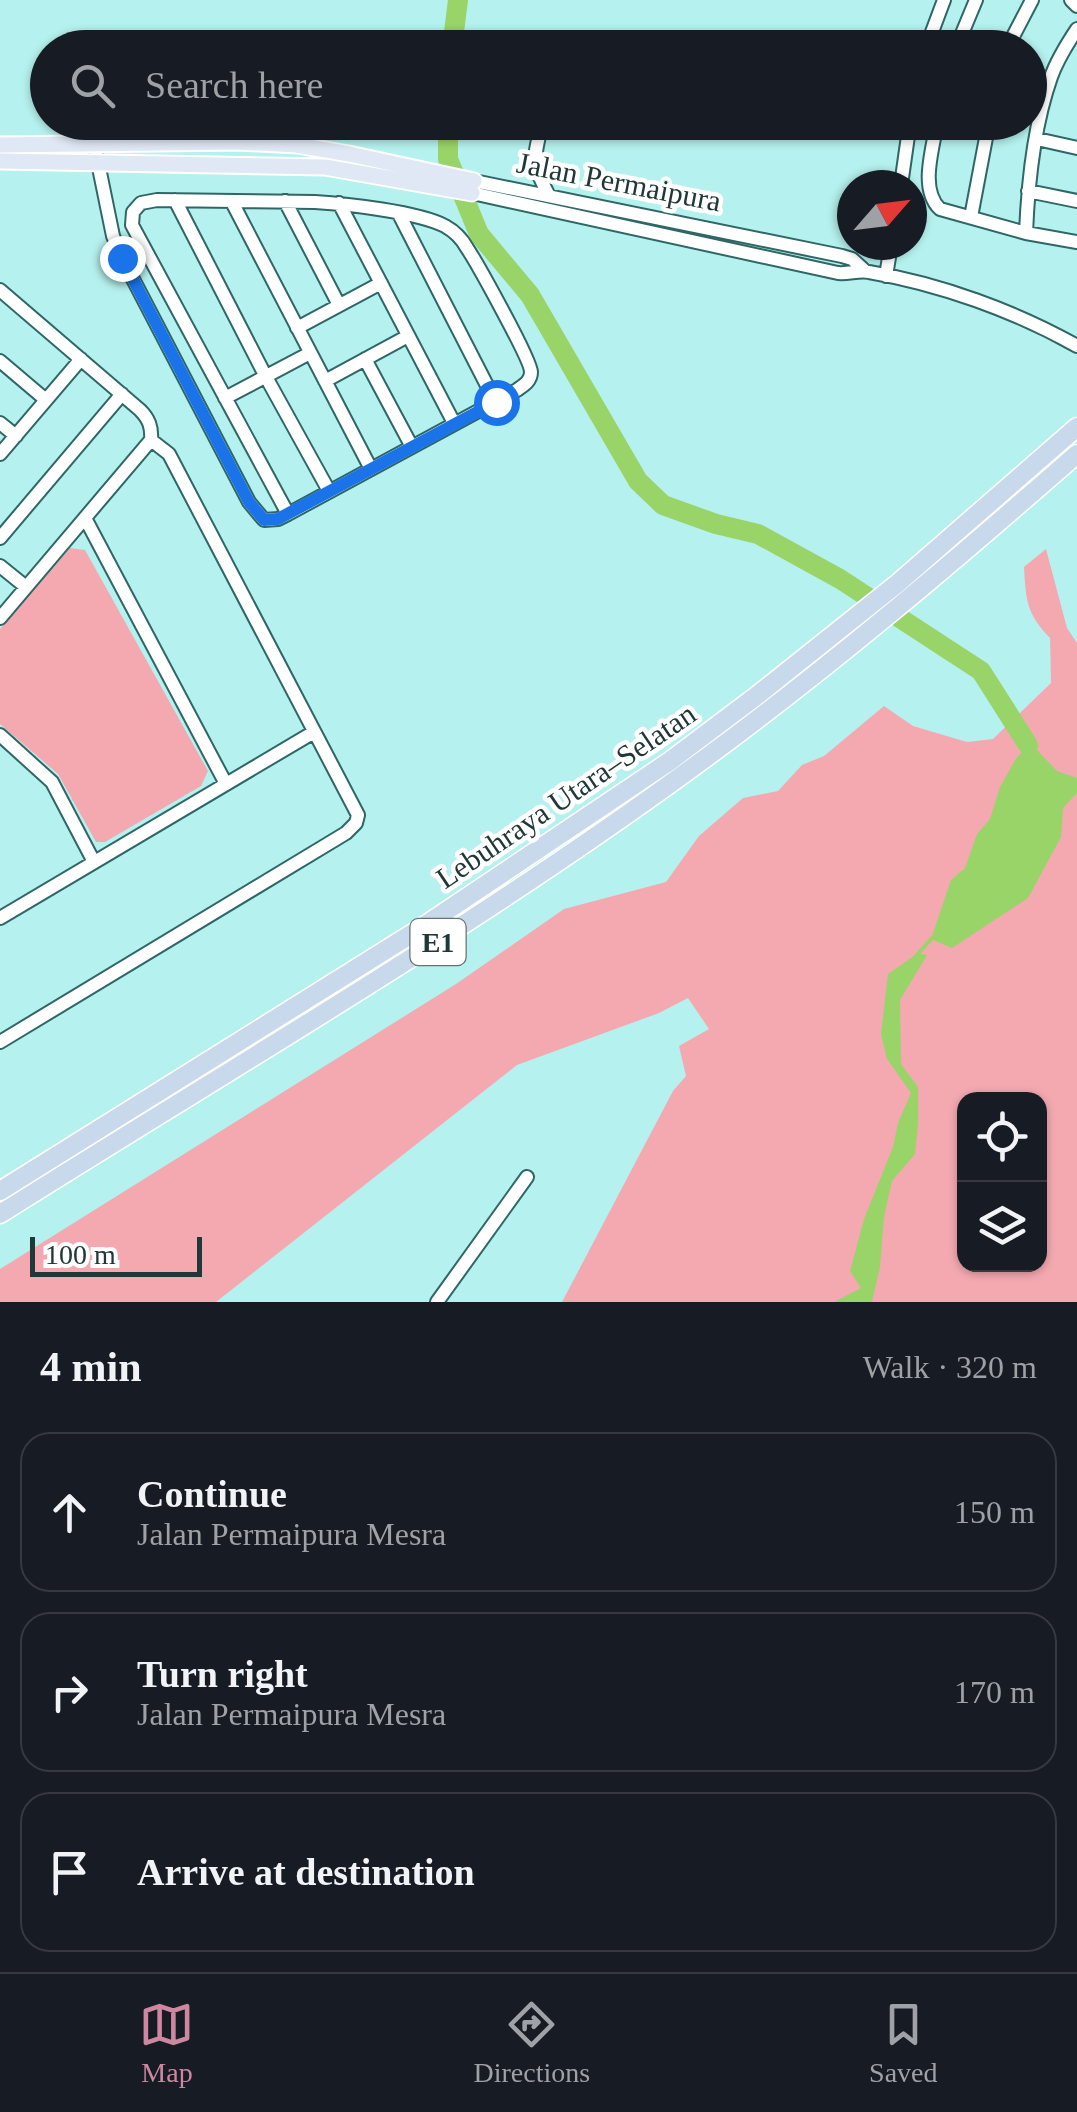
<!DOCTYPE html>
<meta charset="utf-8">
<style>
:root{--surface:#171b24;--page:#242831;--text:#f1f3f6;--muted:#9ea1a6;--line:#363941;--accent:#cd87a1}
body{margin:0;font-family:"Times New Roman",serif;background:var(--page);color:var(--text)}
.controls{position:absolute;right:30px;bottom:30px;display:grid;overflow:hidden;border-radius:20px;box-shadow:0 2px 8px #0004}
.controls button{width:90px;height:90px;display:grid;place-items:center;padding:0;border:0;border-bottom:2px solid var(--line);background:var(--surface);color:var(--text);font:50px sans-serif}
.compass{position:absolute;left:837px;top:170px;width:90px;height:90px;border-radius:50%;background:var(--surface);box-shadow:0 2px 8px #0004;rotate:62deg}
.scale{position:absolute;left:30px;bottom:25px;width:172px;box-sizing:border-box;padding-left:10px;border:5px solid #203837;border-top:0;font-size:28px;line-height:35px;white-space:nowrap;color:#203837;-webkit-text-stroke:8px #fff;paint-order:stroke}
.stop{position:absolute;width:30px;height:30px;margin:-22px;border:8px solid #1a73e8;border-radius:50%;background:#fff}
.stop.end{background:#1a73e8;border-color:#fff;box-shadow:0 2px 10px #0008}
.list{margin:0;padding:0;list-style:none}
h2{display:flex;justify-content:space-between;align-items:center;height:130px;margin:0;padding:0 40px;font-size:42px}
h2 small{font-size:32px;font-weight:400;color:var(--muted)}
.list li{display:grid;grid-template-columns:65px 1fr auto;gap:30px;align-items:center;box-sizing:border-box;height:160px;margin:0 20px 20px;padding:0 20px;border:2px solid var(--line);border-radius:30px}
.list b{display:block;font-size:38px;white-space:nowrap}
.list p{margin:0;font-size:32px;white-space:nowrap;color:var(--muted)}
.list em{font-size:32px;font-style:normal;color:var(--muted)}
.icon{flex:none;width:55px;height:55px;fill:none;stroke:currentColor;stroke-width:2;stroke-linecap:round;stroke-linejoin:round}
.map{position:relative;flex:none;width:1077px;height:1302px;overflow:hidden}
.search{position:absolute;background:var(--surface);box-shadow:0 2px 8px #0004;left:30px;right:30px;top:30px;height:110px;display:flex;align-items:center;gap:25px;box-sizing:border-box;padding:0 35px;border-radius:55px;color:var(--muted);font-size:38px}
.sheet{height:670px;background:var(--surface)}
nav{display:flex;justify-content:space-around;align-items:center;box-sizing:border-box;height:140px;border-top:2px solid var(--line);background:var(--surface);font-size:28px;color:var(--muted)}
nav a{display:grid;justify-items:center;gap:5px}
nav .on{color:var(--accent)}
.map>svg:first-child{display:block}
</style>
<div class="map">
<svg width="1077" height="1302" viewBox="0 0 1077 1302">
<rect width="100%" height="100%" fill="#b5f1ee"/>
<path fill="#f4a9b1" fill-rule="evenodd" d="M 70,548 L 85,550 L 208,771 L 201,786 L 105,842 L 96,842 L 58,774 L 0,724 L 0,629 Z
M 1046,549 L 1067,628 L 1077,643 L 1077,1302 L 562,1302 L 673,1091 L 686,1076 L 679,1046 L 709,1029 L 688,998 L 659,1013 L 517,1065 L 216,1302 L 0,1302 L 0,1269 L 456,984 L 564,909 L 666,882 L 699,836 L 743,798 L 778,791 L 802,765 L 824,756 L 884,706 L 913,726 L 967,742 L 993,739 L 1051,683 L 1050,638 C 1026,613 1026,600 1024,567 ZM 964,1100 L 1040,1100 L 1040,1264 L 964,1264 Z"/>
<path fill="#99d468" d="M 1028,745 L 1034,747 L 1057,771 L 1077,778 L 1077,793 L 1063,808 L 1061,837 L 1028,898 L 952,948 L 931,939 L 951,880 L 965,868 L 977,834 L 990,819 L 1000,787 L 1015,760 Z
M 918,953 L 927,955 L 900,1000 L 901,1064 L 918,1087 L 918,1124 L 915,1154 L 892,1181 L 884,1217 L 880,1267 L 872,1302 L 834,1302 L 861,1288 L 850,1271 L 864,1219 L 893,1147 L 898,1123 L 911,1093 L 887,1059 L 881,1034 L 888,974 Z"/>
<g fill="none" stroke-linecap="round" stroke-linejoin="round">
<path stroke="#99d468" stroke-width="4" d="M 915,957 L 932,938"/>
<path stroke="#99d468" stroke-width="20" d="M 452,48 L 458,0
M 448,122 L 448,159 L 479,234 L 530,295 L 638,481 L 663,505 L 716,524 L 758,534 L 840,579 L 981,671 L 1028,745"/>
<g stroke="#2e6765" stroke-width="16">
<path id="minor" d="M 1071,0 L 1077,6
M 926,48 L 944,0
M 956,48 L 976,0
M 1007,48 L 1032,0
M 937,122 C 933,149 919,189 940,209 L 1026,233 L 1077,242
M 541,128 C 532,163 533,164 549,196
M 1037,139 L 1077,148
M 96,153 L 113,236 L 122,258 L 249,502 L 264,520 L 278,519 L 288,514 L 517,390 C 524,385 531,381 531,372 C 531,360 477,263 467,248 C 462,239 454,231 445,226 C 418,212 347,204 315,202 L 157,200 L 141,203 L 133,212 L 132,225 L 288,514
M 474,181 L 842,256 L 852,259 L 864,270
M 901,185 L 910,122
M 1028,191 L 1077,201
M 472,193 L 838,273 C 849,274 859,270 869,272 C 940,284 1015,311 1077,346
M 175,200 L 266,377 L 329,491
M 285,201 L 339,305
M 232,202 L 371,469
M 339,203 L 454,423
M 399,214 L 495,401
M 971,217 L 989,122
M 1026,233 C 1028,183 1034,125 1051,77 C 1057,60 1067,44 1077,29
M 886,276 L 891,245
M 0,290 L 140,410 C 149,419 152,427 151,440 L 0,618
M 297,328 L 381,283
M 365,359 L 412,447
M 0,361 L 46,400
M 325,381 L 408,336
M 225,398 L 310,353
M 0,423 L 16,436
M 0,454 L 81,359
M 85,518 L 226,784
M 0,538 L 122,394
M 0,566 L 26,587
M 0,735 L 52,782 L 94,862
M 0,918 L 314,732
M 0,1042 L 346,833 L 356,823 L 358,815 L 169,454 L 151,440
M 437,1302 L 527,1177"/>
</g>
<g stroke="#fff" stroke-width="19">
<path id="major" d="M 0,145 L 237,142 L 297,145 L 349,154 L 474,181
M 0,161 L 325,167 L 472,193"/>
</g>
<g stroke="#fff" stroke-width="21">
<path id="highway" d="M 0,1191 L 421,928 L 670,761 L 755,697 L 898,583 L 1077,427
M 0,1214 C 230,1069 465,933 685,773 C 822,674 950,565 1077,454"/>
</g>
<use href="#minor" stroke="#fff" stroke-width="12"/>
<use href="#major" stroke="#dfe8f4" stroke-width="15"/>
<use href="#highway" stroke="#c9d9ec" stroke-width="18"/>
</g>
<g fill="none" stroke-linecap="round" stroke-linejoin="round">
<path stroke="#1a73e8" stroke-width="12" d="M 122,258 L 249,502 L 264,520 L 278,519 L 496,402"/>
</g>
<g text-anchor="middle" stroke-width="9" stroke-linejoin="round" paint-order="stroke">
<rect fill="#fff" stroke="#637473" stroke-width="2.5" x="410.5" y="919" width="55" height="46" rx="8"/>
<g font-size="28" font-weight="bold" fill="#203837">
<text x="438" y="952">E1</text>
</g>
<g font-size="30" fill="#203837" stroke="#fff">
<text transform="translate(619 182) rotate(11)" y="10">Jalan Permaipura</text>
<text transform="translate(566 796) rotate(-34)" y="10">Lebuhraya Utara–Selatan</text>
</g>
</g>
</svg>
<div class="controls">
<button><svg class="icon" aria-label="locate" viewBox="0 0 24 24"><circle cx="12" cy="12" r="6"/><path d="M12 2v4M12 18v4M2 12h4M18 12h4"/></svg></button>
<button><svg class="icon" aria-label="layers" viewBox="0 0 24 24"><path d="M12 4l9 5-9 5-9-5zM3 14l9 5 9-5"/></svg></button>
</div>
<svg class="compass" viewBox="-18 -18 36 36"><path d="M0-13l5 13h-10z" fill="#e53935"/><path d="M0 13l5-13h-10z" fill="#9ea1a6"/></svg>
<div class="scale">100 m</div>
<div class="stop" style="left:496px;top:402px"></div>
<div class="stop end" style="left:122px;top:258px"></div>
<div class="search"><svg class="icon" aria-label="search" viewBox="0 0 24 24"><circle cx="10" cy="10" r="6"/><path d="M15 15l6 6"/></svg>Search here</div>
</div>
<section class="sheet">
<h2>4 min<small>Walk · 320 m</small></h2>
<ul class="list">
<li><svg class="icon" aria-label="ahead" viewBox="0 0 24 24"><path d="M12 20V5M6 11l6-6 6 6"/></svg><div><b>Continue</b><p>Jalan Permaipura Mesra</p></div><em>150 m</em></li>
<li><svg class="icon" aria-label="right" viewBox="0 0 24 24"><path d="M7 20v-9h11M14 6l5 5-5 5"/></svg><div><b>Turn right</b><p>Jalan Permaipura Mesra</p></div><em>170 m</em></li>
<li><svg class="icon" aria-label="arrive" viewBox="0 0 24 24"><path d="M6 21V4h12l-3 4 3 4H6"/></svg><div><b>Arrive at destination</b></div></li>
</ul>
</section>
<nav>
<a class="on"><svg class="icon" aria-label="map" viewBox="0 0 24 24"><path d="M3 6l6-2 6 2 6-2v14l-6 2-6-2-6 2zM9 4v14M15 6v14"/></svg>Map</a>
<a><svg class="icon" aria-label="directions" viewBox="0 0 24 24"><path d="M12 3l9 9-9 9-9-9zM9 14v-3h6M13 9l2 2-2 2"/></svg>Directions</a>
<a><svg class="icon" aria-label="saved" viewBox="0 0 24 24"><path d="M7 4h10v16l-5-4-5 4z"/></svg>Saved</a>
</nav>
